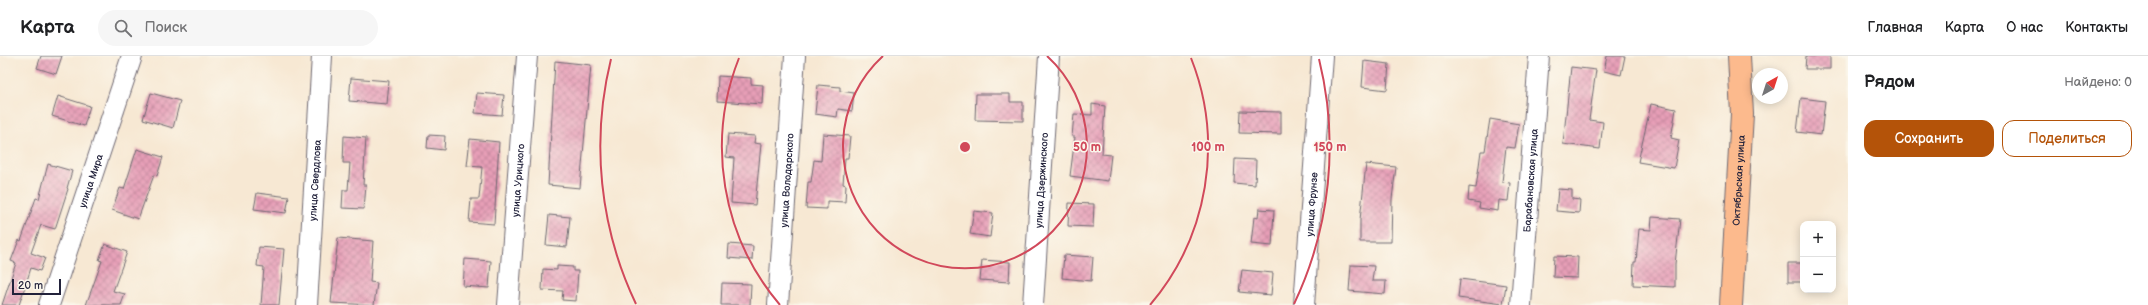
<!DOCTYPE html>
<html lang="ru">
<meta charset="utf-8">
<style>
:root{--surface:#fff;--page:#f6f6f6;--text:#202124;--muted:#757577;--line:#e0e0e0;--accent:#b45309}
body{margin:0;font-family:"Balsamiq Sans",sans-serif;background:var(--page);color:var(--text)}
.controls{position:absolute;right:12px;bottom:12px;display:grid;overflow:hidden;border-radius:8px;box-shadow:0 2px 10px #0003}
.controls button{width:36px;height:36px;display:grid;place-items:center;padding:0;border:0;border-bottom:1px solid var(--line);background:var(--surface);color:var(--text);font:20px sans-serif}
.compass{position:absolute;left:1752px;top:12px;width:36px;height:36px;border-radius:50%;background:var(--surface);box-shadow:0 2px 10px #0003;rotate:39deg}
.scale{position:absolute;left:12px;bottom:10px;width:49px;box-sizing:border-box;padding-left:4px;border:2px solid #22223b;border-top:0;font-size:11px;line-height:14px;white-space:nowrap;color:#22223b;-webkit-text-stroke:3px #fbf7ec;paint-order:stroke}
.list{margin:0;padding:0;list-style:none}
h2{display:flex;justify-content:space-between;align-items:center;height:52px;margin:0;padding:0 16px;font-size:17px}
h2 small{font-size:13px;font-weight:400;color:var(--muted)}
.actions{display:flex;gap:8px;padding:12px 16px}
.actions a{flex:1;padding:9px 0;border:1px solid var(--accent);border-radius:12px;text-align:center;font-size:14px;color:var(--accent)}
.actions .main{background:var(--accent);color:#fff}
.icon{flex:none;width:22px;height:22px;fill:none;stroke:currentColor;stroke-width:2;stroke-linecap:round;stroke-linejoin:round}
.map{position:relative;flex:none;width:1848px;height:249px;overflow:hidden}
header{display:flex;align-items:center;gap:24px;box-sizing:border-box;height:56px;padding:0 20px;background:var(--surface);border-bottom:1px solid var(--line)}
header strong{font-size:19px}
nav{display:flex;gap:22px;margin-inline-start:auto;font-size:14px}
.search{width:280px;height:36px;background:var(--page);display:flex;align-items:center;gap:10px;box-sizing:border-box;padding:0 14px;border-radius:22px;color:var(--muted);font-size:15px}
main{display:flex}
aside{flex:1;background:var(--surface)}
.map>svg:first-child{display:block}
</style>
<header>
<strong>Карта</strong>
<div class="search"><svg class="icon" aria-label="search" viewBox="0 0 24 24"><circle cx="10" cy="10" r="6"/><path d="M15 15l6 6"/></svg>Поиск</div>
<nav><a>Главная</a><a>Карта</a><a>О нас</a><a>Контакты</a></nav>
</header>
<main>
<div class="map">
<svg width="1848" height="249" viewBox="0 0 1848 249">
<defs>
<pattern id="building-cross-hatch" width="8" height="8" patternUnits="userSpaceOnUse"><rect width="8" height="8" fill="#e79fb7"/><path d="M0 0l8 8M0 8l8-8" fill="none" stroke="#bb8196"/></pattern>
</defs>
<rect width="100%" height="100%" fill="#fbf7ec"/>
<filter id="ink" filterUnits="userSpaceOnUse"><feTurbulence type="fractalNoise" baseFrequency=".025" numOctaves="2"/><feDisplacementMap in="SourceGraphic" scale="8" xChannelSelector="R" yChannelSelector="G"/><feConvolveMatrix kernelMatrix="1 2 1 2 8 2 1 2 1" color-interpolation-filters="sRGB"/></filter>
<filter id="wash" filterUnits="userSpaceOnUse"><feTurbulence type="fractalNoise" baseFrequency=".012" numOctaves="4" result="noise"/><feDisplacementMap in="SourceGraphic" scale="16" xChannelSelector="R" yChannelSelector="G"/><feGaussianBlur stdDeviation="0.9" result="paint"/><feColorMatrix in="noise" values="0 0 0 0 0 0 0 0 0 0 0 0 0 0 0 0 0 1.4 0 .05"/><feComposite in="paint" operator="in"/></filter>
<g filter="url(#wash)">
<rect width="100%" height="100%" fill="#f7e8d3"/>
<g id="blocks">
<path fill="url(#building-cross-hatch)" d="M 41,0 L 62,0 L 56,18 L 37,12 Z
M 1607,0 L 1625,0 L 1621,19 L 1604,15 Z
M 1806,0 L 1830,0 L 1830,13 L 1805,13 Z
M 555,5 L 591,9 L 580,132 L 548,129 Z
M 1364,5 L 1389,8 L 1387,34 L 1362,31 Z
M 1571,11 L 1596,14 L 1589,64 L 1603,66 L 1600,93 L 1563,88 Z
M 718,20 L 751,22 L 751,28 L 763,29 L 762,48 L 717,45 Z
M 351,22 L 389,25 L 387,48 L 349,45 Z
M 818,29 L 840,31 L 840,35 L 854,37 L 852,55 L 838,53 L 837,61 L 815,58 Z
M 151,37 L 180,45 L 173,72 L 143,63 Z
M 477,37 L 504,39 L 502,59 L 475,57 Z
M 976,38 L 1010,38 L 1010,46 L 1023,46 L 1023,65 L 975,64 Z
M 58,40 L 90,50 L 84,70 L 52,60 Z
M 1801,42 L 1825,45 L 1821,79 L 1797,76 Z
M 1092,48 L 1105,50 L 1102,98 L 1111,99 L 1108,125 L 1070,120 L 1075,81 L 1072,81 L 1074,58 L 1092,59 Z
M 1651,48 L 1676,53 L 1671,82 L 1679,84 L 1674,112 L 1638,106 Z
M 1240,55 L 1281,56 L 1281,78 L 1239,77 Z
M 1490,63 L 1519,68 L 1515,92 L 1506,91 L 1502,126 L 1510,127 L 1508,145 L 1499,144 L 1498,155 L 1479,152 L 1480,147 L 1468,145 L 1469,131 L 1476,132 L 1481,95 L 1485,95 Z
M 728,78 L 755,80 L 754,87 L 761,88 L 755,149 L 731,147 L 734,102 L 726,101 Z
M 823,78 L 850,80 L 848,102 L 845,102 L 843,128 L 846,129 L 845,146 L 827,145 L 827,153 L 806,152 L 808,126 L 811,126 L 814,104 L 821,105 Z
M 428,79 L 445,80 L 444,94 L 427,92 Z
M 344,80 L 366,82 L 363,129 L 366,129 L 364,153 L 342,152 L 343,134 L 348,134 L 350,107 L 343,107 Z
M 470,83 L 499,86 L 494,168 L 469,166 L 471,143 L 479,143 L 482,111 L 467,110 Z
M 137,93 L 163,101 L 157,120 L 154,119 L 138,163 L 112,154 L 120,132 L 124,133 Z
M 1235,103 L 1256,104 L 1255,129 L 1234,127 Z
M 48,108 L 72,115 L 67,132 L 68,133 L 55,173 L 41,169 L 31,197 L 45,202 L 40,215 L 31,212 L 19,249 L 2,249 L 16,207 L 11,205 L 19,184 L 21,185 L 36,142 L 39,143 Z
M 1366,108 L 1396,111 L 1392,143 L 1391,186 L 1360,186 L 1360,164 Z
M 1558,133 L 1572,134 L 1572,143 L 1580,144 L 1579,157 L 1556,155 Z
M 257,137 L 289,141 L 286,157 L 254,153 Z
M 1069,147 L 1094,148 L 1093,171 L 1068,170 Z
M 1259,153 L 1274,154 L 1272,190 L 1251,188 L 1254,161 L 1258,162 Z
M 974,155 L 993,157 L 990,181 L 970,178 Z
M 549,159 L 570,161 L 567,191 L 546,189 Z
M 1652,161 L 1680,163 L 1675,208 L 1675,231 L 1633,229 L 1634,206 L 1636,206 L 1639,173 L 1651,174 Z
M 338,182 L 373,185 L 370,226 L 377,227 L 374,249 L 331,247 Z
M 105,188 L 127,196 L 113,235 L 125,238 L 121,249 L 86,249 L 102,205 L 99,204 Z
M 729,188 L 753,190 L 752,204 L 728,202 Z
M 259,191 L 284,193 L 279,249 L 261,249 L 264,211 L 257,210 Z
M 1064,199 L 1093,201 L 1091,225 L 1062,222 Z
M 1554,200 L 1578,201 L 1577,222 L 1553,221 Z
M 465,203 L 491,205 L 489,232 L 463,230 Z
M 982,204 L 1010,206 L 1009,226 L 980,224 Z
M 1788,207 L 1803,207 L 1803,226 L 1788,226 Z
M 1351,209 L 1374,210 L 1372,225 L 1386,225 L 1385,238 L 1349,235 Z
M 557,210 L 573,211 L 573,215 L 578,215 L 576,245 L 562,244 L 563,235 L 542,234 L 543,213 L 557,214 Z
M 1242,214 L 1273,217 L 1271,239 L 1239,236 Z
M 1460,223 L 1506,229 L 1503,248 L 1458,242 Z
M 722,227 L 751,228 L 750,249 L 721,249 Z"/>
</g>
</g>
<g filter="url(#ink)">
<use href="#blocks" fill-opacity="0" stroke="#6d6770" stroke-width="1"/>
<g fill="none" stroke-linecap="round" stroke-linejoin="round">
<g stroke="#6d6770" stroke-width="22">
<g id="minor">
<path id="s1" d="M 49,249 L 132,0"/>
<path id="s2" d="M 307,249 L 322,0"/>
<path id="s3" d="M 508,249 L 527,0"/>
<path id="s4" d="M 778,249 L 795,0"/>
<path id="s5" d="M 1033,249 L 1049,0"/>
<path id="s6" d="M 1304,249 L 1322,0"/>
<path id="s7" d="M 1521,249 L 1539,0"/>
</g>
</g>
<g stroke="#6d6770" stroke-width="24">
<g id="major">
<path id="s8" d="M 1731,249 L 1742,58 L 1739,0"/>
</g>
</g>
<use href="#minor" stroke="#fff" stroke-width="20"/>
<use href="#major" stroke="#fcba8d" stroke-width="22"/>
</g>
</g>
<g fill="none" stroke="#d1495b" stroke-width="2">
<path d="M1047 0A122 122 0 1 1 883 0"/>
<path d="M780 249A243 243 0 0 1 739 2M1191 2A243 243 0 0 1 1150 249"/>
<path d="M636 248A365 365 0 0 1 611 3M1319 3A365 365 0 0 1 1294 248"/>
</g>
<g text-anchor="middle" stroke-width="3" stroke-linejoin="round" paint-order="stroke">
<g font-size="10" fill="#22223b" stroke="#fbf7ec">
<text dy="4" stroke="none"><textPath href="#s3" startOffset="125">улица Урицкого</textPath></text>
<text dy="4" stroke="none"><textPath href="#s5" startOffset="125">улица Дзержинского</textPath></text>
<text dy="4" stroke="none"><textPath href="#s1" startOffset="131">улица Мира</textPath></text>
<text dy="4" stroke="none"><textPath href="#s2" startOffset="125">улица Свердлова</textPath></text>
<text dy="4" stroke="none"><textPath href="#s4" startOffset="125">улица Володарского</textPath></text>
<text dy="4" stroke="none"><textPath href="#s7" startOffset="125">Барабановская улица</textPath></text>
<text dy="4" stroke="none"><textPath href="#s8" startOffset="125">Октябрьская улица</textPath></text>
<text dy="4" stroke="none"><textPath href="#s6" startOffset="101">улица Фрунзе</textPath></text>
</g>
</g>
<circle cx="965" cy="91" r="6" fill="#d1495b" stroke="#fbf7ec" stroke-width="2"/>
<g font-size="12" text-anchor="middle" font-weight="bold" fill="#d1495b" stroke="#fbf7ec" stroke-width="3" stroke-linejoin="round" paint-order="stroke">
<text x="1087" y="95">50 m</text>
<text x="1208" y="95">100 m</text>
<text x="1330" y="95">150 m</text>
</g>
</svg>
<div class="controls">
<button>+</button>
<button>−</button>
</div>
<svg class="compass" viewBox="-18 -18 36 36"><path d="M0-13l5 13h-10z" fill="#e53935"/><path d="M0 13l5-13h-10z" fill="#757577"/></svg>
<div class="scale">20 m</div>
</div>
<aside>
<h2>Рядом<small>Найдено: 0</small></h2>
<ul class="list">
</ul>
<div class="actions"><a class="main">Сохранить</a><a>Поделиться</a></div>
</aside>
</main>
